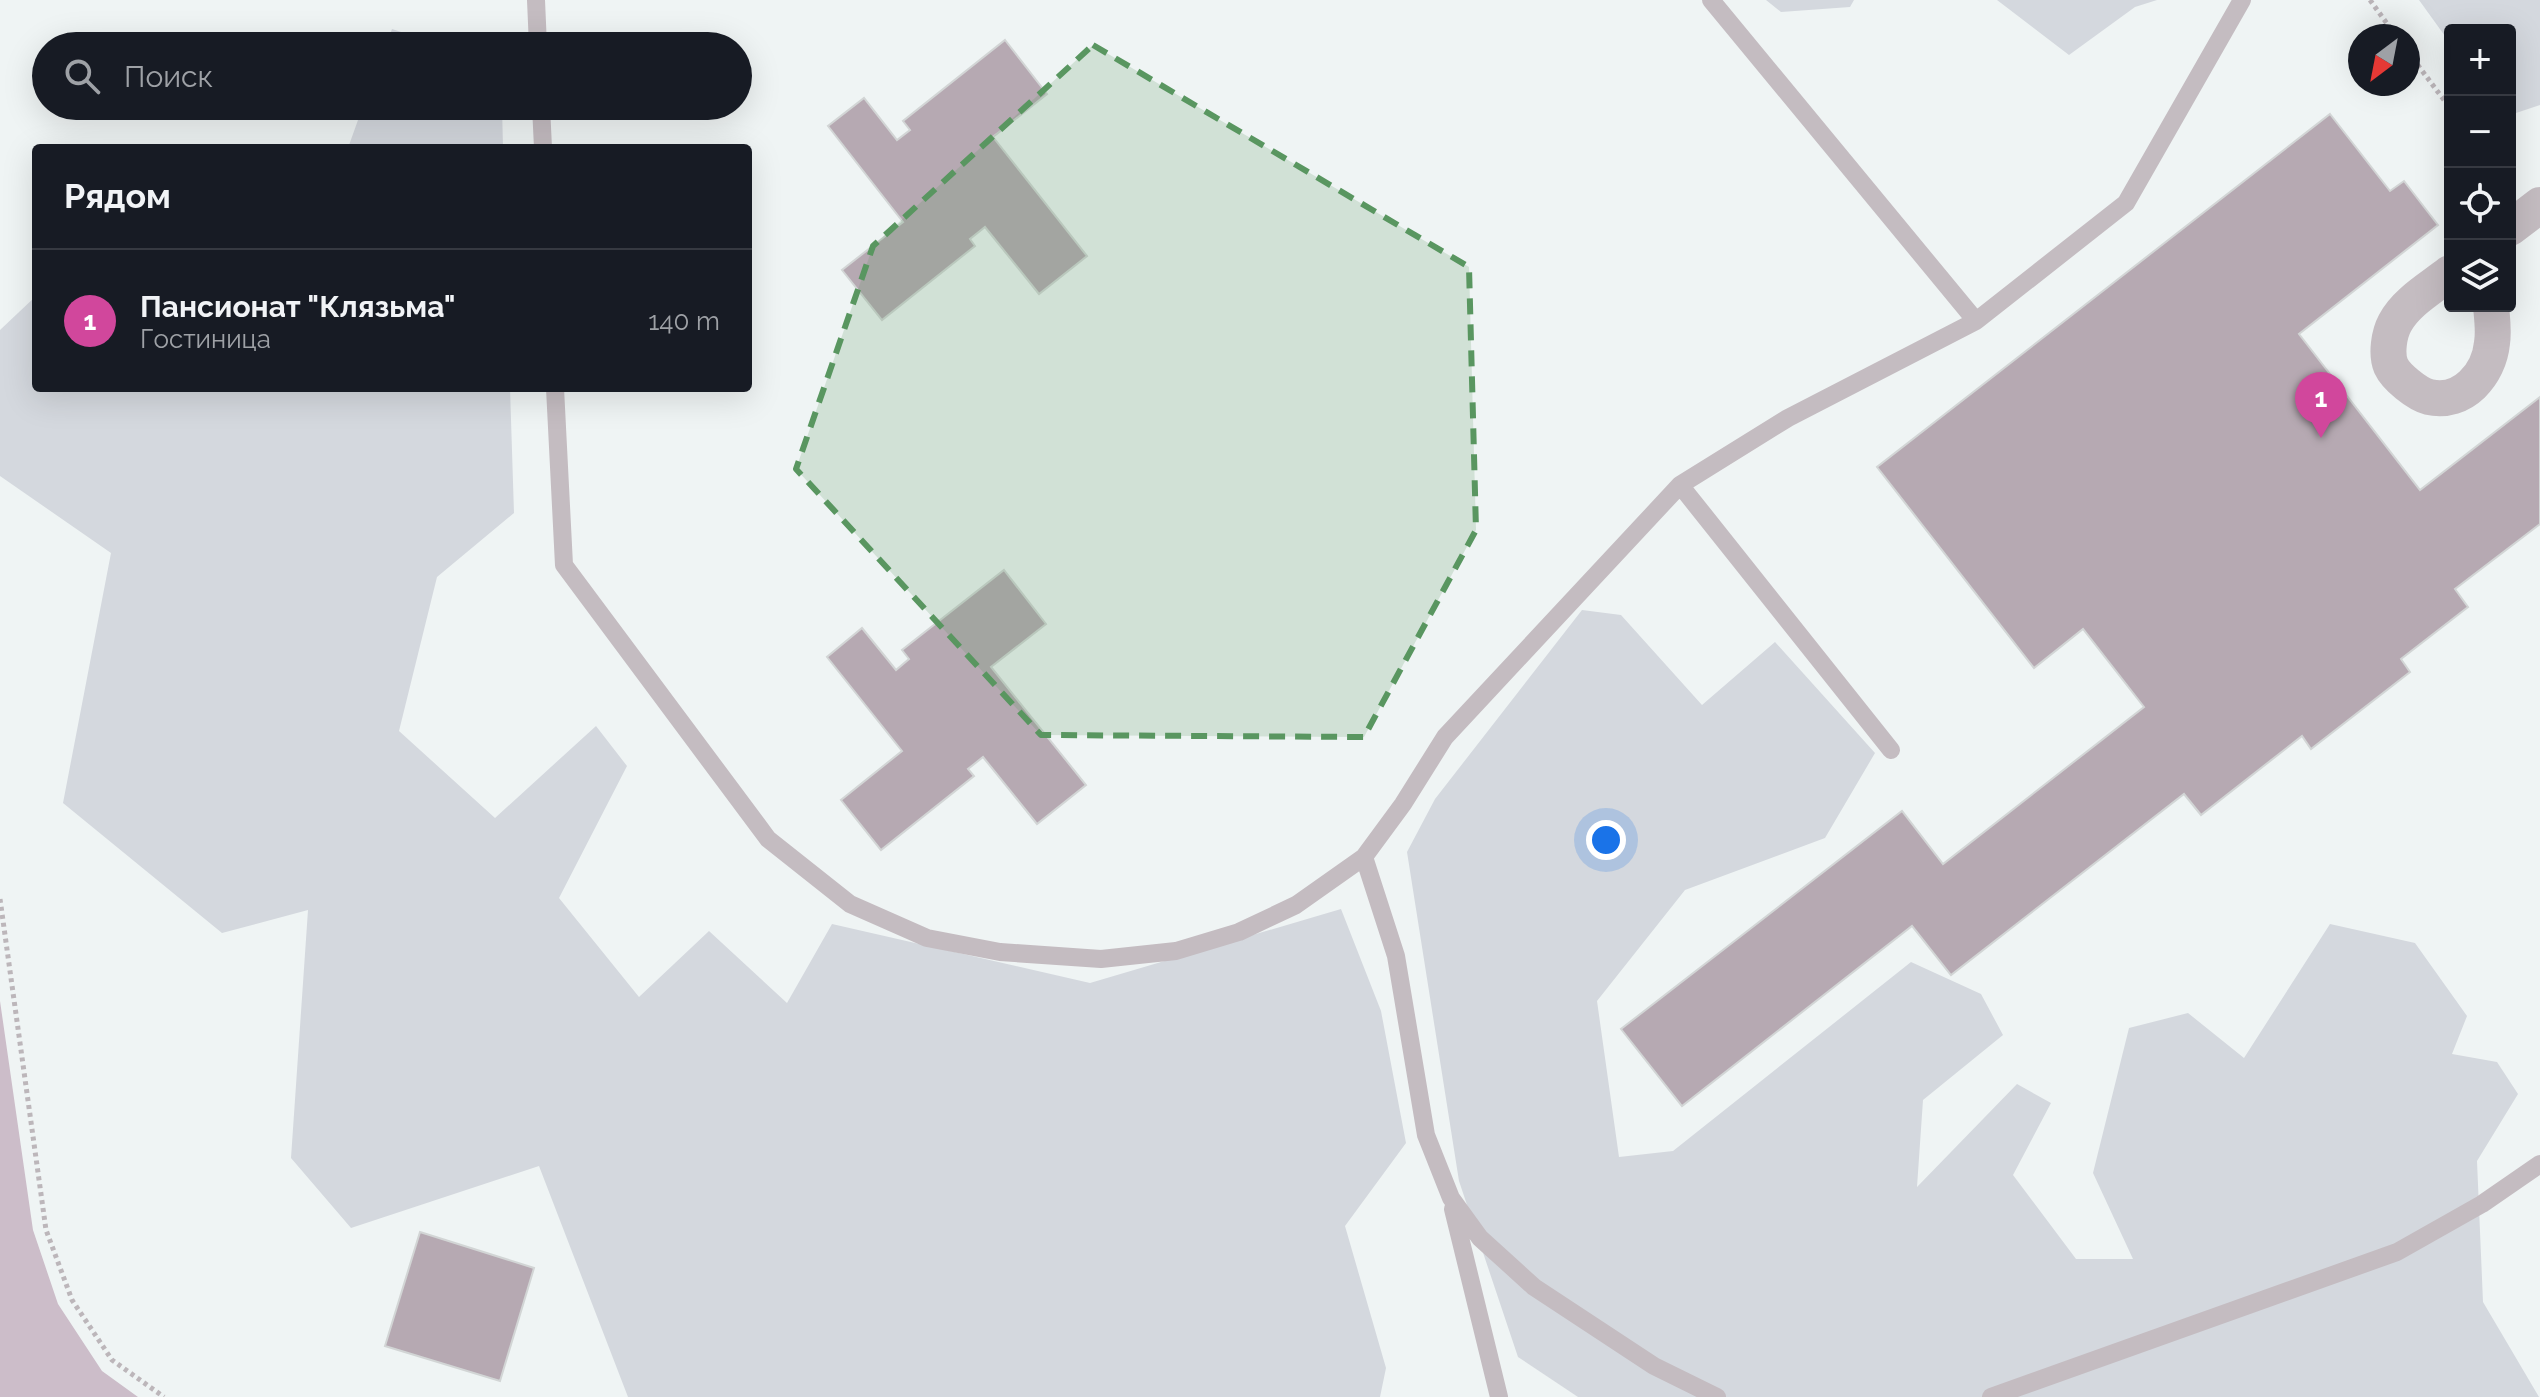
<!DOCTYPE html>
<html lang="ru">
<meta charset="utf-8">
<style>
:root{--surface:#171b24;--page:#242831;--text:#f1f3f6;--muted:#9ea1a6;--line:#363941;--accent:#1ee540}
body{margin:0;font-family:Raleway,sans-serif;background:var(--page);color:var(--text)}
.controls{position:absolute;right:24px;top:24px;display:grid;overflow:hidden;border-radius:8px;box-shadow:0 8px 32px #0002}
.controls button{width:72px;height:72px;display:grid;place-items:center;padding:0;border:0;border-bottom:2px solid var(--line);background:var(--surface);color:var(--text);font:40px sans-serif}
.compass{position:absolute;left:2348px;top:24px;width:72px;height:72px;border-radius:50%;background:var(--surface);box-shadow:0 8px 32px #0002;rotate:212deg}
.you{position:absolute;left:1606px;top:840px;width:28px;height:28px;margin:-20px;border:6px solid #fff;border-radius:50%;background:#1a73e8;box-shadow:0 0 0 12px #1a73e833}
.badge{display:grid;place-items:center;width:52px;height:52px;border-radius:50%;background:var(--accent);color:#fff;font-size:26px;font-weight:700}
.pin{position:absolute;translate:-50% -66px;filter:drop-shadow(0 2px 4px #0008)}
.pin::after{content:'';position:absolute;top:42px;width:28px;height:24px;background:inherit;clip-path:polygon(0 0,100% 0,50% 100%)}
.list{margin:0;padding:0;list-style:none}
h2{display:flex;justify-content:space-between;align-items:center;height:104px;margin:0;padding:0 32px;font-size:34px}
h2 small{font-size:26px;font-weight:400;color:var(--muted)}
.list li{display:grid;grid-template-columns:52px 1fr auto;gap:24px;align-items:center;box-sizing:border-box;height:144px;padding:0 32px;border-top:2px solid var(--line)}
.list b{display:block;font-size:30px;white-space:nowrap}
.list p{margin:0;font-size:26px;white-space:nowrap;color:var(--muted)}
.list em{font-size:26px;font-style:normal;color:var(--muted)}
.icon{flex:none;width:44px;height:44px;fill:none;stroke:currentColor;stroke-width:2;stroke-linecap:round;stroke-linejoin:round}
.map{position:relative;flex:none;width:2540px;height:1397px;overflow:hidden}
.search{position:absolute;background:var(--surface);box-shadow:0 8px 32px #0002;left:32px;top:32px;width:720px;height:88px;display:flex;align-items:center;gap:20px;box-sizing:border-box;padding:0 28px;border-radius:44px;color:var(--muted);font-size:30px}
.panel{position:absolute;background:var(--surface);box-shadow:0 8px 32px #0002;left:32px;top:144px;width:720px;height:248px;border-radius:8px}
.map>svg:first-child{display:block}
</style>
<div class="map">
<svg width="2540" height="1397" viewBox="0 0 2540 1397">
<rect width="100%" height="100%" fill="#eff4f4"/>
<path fill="#d4d8de" d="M 1766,0 L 1854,0 L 1850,7 L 1781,12 Z
M 1997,0 L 2157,0 L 2135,7 L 2069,55 Z
M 2419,0 L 2540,0 L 2540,105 L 2510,115 L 2510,30 L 2450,30 L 2450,43 Z
M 392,29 L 444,46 L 386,46 Z
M 363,106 L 502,106 L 503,148 L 348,148 Z
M 36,296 L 36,388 L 510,388 L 514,513 L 437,577 L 399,731 L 495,818 L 596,726 L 627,766 L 559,898 L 639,997 L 709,931 L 787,1003 L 832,924 L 1090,983 L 1341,909 L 1381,1011 L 1406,1143 L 1345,1226 L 1386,1368 L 1380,1397 L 628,1397 L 539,1166 L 351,1228 L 291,1158 L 308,910 L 222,933 L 63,803 L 111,553 L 0,476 L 0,330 Z
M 1582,610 L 1621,615 L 1702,705 L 1775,642 L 1875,753 L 1825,838 L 1685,890 L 1597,1001 L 1619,1157 L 1673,1151 L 1911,962 L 1981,994 L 2003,1035 L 1923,1100 L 1917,1187 L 2017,1084 L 2051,1103 L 2013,1175 L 2076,1259 L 2133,1259 L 2093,1173 L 2129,1028 L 2188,1013 L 2244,1058 L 2330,924 L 2415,943 L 2467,1016 L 2452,1054 L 2497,1062 L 2518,1094 L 2477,1161 L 2483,1302 L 2539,1397 L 1578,1397 L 1518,1357 L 1459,1181 L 1407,852 L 1435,799 Z"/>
<path fill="#ccbdc9" d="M 0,1001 L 33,1230 L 58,1304 L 102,1371 L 138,1397 L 0,1397 Z"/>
<path fill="#b6a9b2" stroke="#d2d5d5" stroke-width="2" d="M 1005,40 L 1047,94 L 993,137 L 1087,256 L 1039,294 L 985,227 L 970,239 L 975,246 L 882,320 L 842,270 L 903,222 L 828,126 L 864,98 L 897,140 L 910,130 L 903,121 Z
M 2330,114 L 2390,191 L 2404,181 L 2438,225 L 2299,334 L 2420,490 L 2540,397 L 2540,524 L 2455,589 L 2468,607 L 2401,659 L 2410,672 L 2311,749 L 2302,736 L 2201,815 L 2184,794 L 1951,975 L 1912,926 L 1682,1106 L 1621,1029 L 1902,811 L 1943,864 L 2144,707 L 2083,629 L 2034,668 L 1877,467 Z
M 1004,570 L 1046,624 L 991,667 L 1086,785 L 1037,824 L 983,757 L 968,769 L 974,776 L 881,850 L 841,800 L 902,751 L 827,657 L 862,628 L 896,670 L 909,659 L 902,650 Z
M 420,1232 L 534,1268 L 500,1381 L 385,1346 Z"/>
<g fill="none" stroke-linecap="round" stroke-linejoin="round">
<path stroke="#bcb6ba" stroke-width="5" stroke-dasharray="4 4" stroke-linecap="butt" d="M 2370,0 L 2396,36
M 2408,52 L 2450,108
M 0,899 L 46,1230 L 72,1300 L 112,1360 L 164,1397"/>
<path stroke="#c4bcc1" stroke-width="18" d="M 536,0 L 538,46
M 1711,0 L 1976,321 L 2126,203 L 2242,0
M 541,106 L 543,148
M 555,388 L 564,565 L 768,839 L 850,904 L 927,938 L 1000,952 L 1101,959 L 1176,951 L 1239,932 L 1296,905 L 1364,857 L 1403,804 L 1445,737 L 1680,485 L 1788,418 L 1976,321
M 1680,485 L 1891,750
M 1364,857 L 1396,956 L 1426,1135 L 1451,1198 L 1480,1238 L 1534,1287 L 1654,1366 L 1717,1397
M 1453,1209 L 1499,1397
M 1991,1397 L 2397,1252 L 2482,1204 L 2540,1164"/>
<path stroke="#c4bcc1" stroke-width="36" d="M 2510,228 L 2540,205
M 2450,273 C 2431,288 2406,302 2395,323 C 2389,334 2386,354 2391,366 C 2396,377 2417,394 2429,397 C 2463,405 2489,374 2492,343 C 2494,331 2492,318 2491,306"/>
</g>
<path fill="#599660" fill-opacity="0.2" stroke="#599660" stroke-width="6" stroke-dasharray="16 10" stroke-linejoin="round" d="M 1093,45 L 1469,267 L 1476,530 L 1364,737 L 1041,735 L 796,469 L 873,246 Z"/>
</svg>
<div class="controls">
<button>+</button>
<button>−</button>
<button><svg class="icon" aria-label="locate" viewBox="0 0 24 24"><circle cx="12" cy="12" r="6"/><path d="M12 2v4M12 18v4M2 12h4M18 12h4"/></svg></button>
<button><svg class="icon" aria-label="layers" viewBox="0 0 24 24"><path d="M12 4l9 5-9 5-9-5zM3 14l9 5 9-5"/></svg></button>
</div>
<svg class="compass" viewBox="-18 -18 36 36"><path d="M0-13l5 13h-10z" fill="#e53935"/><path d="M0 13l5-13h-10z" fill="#9ea1a6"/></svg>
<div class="you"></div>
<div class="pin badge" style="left:2321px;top:438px;background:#d1479c">1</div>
<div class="search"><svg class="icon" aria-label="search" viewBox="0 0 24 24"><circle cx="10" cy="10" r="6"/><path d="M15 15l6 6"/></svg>Поиск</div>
<section class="panel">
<h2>Рядом<small></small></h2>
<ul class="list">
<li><span class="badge" style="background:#d1479c">1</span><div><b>Пансионат &quot;Клязьма&quot;</b><p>Гостиница</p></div><em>140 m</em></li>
</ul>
</section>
</div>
